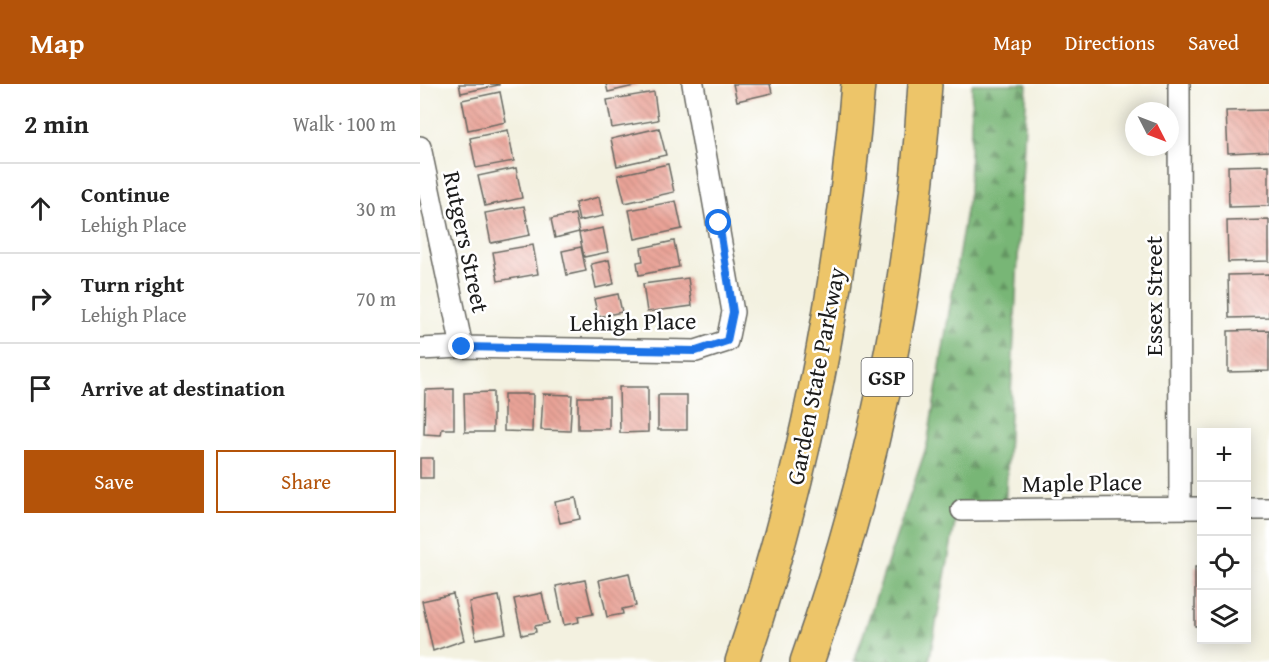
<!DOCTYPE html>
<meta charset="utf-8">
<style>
:root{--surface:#fff;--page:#f2f2f2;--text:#222;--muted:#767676;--line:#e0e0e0;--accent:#b45309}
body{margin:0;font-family:"Gentium Book Plus",serif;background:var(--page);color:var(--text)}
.controls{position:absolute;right:18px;bottom:18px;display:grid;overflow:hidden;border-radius:0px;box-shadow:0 3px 15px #0003}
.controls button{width:54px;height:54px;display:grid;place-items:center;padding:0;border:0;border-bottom:2px solid var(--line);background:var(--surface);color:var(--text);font:30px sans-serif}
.compass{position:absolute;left:705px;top:18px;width:54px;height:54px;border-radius:50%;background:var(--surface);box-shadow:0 3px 15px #0003;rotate:132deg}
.stop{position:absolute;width:18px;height:18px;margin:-14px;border:4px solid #1a73e8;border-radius:50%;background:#fff}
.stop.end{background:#1a73e8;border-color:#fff;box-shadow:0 2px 6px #0008}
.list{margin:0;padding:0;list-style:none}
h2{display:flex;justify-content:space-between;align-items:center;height:78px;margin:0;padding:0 24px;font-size:26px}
h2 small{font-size:20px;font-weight:400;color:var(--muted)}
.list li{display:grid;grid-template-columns:39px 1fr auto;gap:18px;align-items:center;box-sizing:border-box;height:90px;padding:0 24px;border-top:2px solid var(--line)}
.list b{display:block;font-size:22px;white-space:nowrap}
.list p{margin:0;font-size:20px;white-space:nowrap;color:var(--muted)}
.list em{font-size:20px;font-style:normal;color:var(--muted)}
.actions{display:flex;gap:12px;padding:18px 24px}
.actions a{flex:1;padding:14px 0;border:2px solid var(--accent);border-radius:0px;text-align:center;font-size:21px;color:var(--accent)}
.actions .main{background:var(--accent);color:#fff}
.icon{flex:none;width:33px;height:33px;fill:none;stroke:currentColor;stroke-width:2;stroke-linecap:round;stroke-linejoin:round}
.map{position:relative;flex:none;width:849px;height:578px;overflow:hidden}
header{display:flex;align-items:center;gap:36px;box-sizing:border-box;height:84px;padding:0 30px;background:var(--accent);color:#fff}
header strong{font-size:28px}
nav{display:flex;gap:33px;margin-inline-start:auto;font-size:21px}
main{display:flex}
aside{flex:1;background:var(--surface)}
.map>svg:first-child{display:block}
</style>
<header>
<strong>Map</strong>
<nav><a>Map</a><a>Directions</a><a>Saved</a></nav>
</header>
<main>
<aside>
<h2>2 min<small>Walk · 100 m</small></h2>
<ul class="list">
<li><svg class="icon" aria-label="ahead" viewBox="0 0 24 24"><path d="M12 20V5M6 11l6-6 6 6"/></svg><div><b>Continue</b><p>Lehigh Place</p></div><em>30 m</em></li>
<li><svg class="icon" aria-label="right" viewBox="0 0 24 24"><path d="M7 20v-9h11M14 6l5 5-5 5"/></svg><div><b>Turn right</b><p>Lehigh Place</p></div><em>70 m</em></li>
<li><svg class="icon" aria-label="arrive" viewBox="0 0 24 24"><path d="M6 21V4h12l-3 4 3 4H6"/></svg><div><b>Arrive at destination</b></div></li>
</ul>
<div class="actions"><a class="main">Save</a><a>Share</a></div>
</aside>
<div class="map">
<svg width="849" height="578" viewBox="0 0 849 578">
<defs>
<pattern id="forest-firs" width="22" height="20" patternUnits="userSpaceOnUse" patternTransform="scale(1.5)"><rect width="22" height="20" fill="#78b676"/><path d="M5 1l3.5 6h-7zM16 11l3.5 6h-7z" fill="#629360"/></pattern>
<pattern id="building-back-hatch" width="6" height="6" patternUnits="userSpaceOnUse" patternTransform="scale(1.5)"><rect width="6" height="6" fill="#e9a397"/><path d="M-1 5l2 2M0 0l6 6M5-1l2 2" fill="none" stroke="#c78c82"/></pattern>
</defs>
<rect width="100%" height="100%" fill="#fff"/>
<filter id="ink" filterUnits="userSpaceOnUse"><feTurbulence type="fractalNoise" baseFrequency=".0167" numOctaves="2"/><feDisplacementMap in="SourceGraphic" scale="12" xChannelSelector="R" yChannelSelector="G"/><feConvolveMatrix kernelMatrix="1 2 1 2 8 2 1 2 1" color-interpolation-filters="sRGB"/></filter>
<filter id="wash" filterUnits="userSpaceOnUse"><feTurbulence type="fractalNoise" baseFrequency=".008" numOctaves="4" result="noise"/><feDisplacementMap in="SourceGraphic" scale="24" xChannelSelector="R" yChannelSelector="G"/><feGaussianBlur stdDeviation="1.35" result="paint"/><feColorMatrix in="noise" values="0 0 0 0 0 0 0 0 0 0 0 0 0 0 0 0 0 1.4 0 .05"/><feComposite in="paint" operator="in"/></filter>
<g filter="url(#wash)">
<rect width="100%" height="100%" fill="#f3f1e0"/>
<path fill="url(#forest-firs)" stroke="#4a6949" stroke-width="1.5" d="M 552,0 L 607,0 L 585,427 L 538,423 L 509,578 L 434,578 L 507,361 L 549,108 Z"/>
<g id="blocks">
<path fill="url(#building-back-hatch)" d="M 39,0 L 79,0 L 79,1 L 41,9 Z
M 186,0 L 219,0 L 219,1 L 188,8 Z
M 313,0 L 350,0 L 352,9 L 317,17 Z
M 80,8 L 86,38 L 48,46 L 42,16 Z
M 234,8 L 238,36 L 192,44 L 187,16 Z
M 849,26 L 849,67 L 808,69 L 806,27 Z
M 239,44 L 246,71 L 197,82 L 191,55 Z
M 88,46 L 94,77 L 56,84 L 50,54 Z
M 248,80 L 254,108 L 205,119 L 198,91 Z
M 849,81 L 849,122 L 809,123 L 808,82 Z
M 96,84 L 102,114 L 65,122 L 58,92 Z
M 179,113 L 183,132 L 159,137 L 155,119 Z
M 256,117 L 262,145 L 215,155 L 209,126 Z
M 104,122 L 110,151 L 71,159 L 65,129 Z
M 155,130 L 159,148 L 135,154 L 131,135 Z
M 849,136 L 849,177 L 808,178 L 807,137 Z
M 183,144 L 188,168 L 164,173 L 159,149 Z
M 254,157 L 259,183 L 219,191 L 217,178 L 223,177 L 221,164 Z
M 113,161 L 118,190 L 78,197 L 73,168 Z
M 161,163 L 166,187 L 147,191 L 142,167 Z
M 189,176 L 194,200 L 176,204 L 171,180 Z
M 849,190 L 849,233 L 809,234 L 808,191 Z
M 268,194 L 272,222 L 227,228 L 223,200 Z
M 198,210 L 202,228 L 178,233 L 174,215 Z
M 849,246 L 849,287 L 808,288 L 808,247 Z
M 199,303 L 228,303 L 228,348 L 200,349 Z
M 34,305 L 34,345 L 22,345 L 21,351 L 4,350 L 5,306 Z
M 73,308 L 73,348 L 45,348 L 44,309 Z
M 84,310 L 113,310 L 112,348 L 84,347 Z
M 123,310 L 152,311 L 150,347 L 121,346 Z
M 238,311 L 267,311 L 267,346 L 238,346 Z
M 158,313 L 189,313 L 189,345 L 158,345 Z
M 0,374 L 13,374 L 13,394 L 0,394 Z
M 156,414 L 160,435 L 140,439 L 135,418 Z
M 775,483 L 782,483 L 782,542 L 775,542 Z
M 209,489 L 216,522 L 202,525 L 203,530 L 187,533 L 179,496 Z
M 165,496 L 173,530 L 158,533 L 159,538 L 144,541 L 136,502 Z
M 122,509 L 129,539 L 115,542 L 116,548 L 102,551 L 94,515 Z
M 33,510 L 44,556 L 13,567 L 2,517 Z
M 79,512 L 86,549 L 56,555 L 49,518 Z"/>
</g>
</g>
<g filter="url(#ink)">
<use href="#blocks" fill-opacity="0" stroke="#676761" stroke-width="1.5"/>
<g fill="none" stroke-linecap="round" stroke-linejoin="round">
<g stroke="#676761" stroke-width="24">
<path id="street" d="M 759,0 L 760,424
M 0,63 L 42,263
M 0,265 L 42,263 L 276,267 L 307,257 L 313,228 L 273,0
M 826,425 L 849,425
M 542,426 L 782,424"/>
</g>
<g stroke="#676761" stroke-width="36">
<path id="highway" d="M 322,578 C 386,390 422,197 438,0
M 387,578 C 453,391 493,198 505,0"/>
</g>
<use href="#street" stroke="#fff" stroke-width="21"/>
<use href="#highway" stroke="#edc569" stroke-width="33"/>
</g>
</g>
<g fill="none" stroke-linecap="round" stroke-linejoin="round" filter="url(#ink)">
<path stroke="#1a73e8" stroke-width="8" d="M 42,263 L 276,267 L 307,257 L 313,228 L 299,139"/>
</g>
<g text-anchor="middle" stroke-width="5" stroke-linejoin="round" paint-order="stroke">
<rect fill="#fff" stroke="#606060" stroke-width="1.5" x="441.5" y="274" width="51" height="38" rx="4.5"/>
<g font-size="22" font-weight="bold" fill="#1c1c1c">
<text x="467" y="301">GSP</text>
</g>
<g font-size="24" fill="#1c1c1c" stroke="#fff">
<text transform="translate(46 158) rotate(78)" y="8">Rutgers Street</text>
<text transform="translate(734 212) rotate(-90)" y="8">Essex Street</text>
<text transform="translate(213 238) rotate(-1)" y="8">Lehigh Place</text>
<text transform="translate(396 292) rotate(-79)" y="8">Garden State Parkway</text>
<text transform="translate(662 399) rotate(-1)" y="8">Maple Place</text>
</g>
</g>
</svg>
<div class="controls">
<button>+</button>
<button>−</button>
<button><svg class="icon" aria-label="locate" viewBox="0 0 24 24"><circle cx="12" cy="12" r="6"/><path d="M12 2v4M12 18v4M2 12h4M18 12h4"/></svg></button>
<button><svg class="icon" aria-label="layers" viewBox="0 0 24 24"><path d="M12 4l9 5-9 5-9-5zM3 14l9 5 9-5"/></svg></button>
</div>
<svg class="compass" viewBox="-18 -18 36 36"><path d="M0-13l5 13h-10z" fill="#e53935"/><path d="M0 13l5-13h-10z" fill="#767676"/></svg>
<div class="stop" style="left:299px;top:139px"></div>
<div class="stop end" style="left:42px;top:263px"></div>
</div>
</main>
